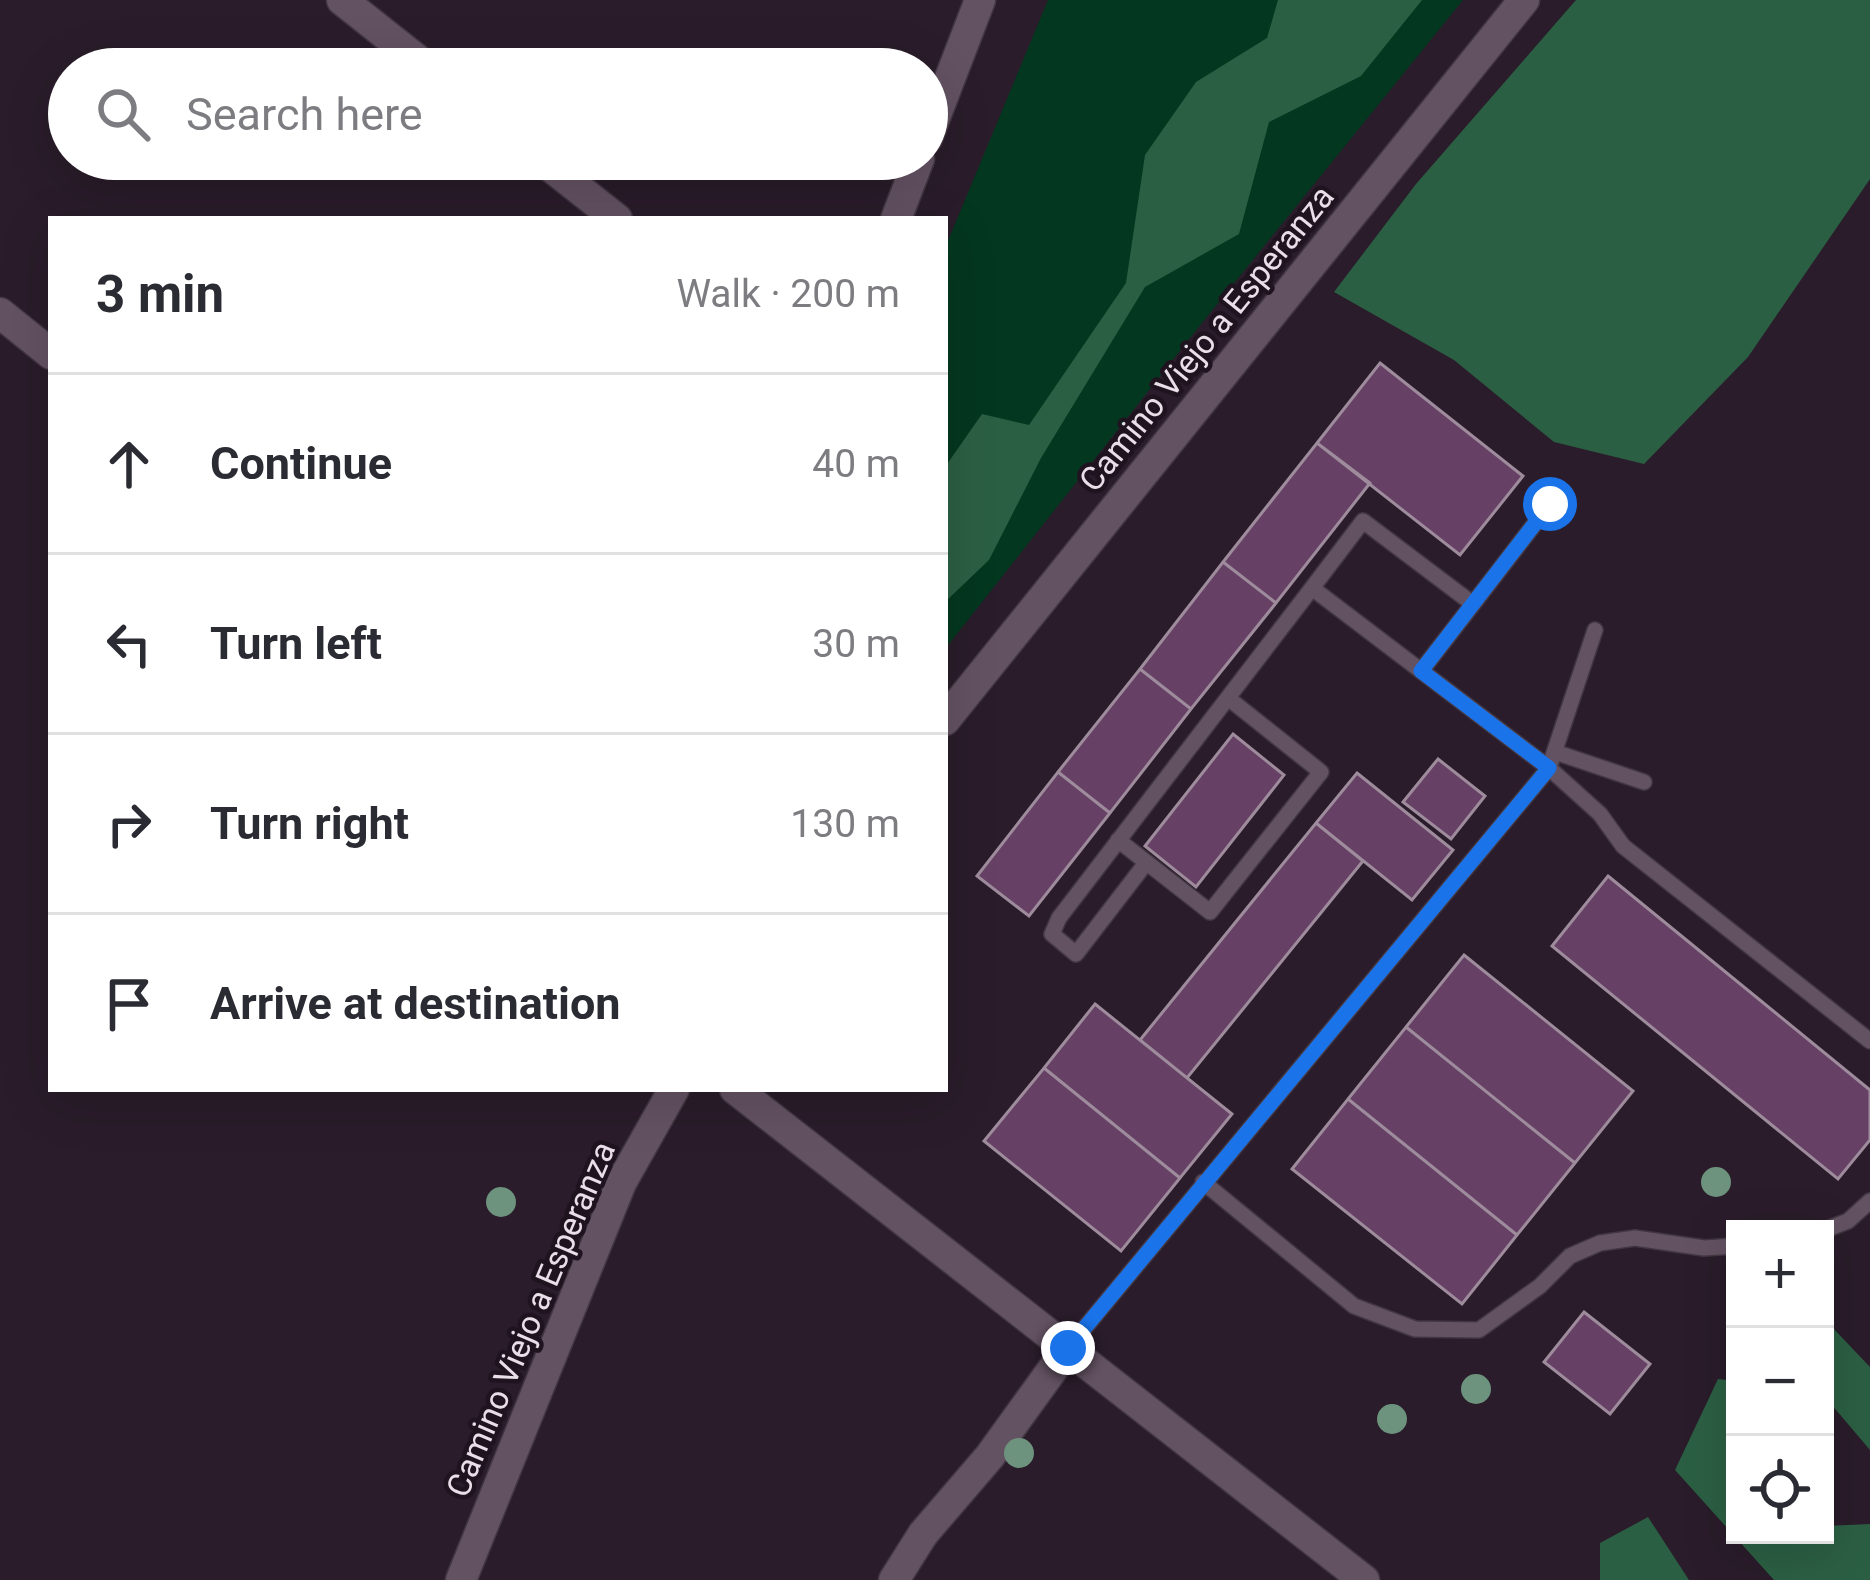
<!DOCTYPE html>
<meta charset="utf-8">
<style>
:root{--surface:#fff;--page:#f7f7f7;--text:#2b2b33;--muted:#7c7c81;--line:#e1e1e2}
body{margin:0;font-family:Roboto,sans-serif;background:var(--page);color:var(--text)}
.controls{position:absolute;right:36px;bottom:36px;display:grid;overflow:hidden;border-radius:0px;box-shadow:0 12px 48px #0002}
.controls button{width:108px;height:108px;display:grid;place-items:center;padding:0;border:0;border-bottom:3px solid var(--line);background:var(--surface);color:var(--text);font:60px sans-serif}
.stop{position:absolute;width:36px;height:36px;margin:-27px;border:9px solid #1a73e8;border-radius:50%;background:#fff}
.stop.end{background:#1a73e8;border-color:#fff;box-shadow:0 3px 12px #0008}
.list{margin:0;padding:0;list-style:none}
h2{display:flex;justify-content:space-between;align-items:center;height:156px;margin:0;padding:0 48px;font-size:51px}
h2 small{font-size:39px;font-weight:400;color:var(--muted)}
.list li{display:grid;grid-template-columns:78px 1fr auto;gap:36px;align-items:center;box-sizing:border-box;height:180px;padding:0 48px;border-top:3px solid var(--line)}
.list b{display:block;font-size:45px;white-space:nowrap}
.list em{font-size:39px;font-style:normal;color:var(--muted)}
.icon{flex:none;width:66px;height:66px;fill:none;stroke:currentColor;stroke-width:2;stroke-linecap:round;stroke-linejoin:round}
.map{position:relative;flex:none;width:1870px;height:1580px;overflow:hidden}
.search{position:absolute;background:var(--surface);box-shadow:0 12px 48px #0002;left:48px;top:48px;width:900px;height:132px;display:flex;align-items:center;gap:30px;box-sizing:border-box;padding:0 42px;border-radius:66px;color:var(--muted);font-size:45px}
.panel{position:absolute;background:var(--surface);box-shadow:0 12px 48px #0002;left:48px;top:216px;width:900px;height:876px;border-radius:0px}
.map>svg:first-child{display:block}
</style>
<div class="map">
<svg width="1870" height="1580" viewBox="0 0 1870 1580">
<rect width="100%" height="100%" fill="#2a1c2a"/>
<path fill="#04371f" d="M 1048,0 L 1463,0 L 1202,323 L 945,649 L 945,248 Z"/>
<path fill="#2b5f43" d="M 1278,0 L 1422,0 L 1361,76 L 1269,122 L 1239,234 L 1145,287 L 1041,458 L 989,560 L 945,602 L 945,467 L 982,414 L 1029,425 L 1126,283 L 1145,155 L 1196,82 L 1267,38 Z
M 1576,0 L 1870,0 L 1870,179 L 1748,357 L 1644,464 L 1554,442 L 1454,360 L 1334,292 L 1416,184 Z
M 1831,1326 L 1870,1367 L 1870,1450 L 1825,1397 L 1825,1329 Z
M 1718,1379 L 1735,1381 L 1735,1535 L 1825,1535 L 1825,1526 L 1870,1524 L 1870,1580 L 1774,1580 L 1675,1470 Z
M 1648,1517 L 1689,1580 L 1600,1580 L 1600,1543 Z"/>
<path fill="#664165" stroke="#9e8c9d" stroke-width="3" d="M 1380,363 L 1523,476 L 1460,555 L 1317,443 Z
M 1317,443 L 1370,483 L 1276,603 L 1223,562 Z
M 1223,562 L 1276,603 L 1191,709 L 1140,669 Z
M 1140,669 L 1191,709 L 1110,813 L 1058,772 Z
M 1233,734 L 1284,775 L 1196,887 L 1145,846 Z
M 1438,759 L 1485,796 L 1451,839 L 1403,802 Z
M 1058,772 L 1110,813 L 1029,916 L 977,876 Z
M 1357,773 L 1453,850 L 1412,900 L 1316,823 Z
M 1316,823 L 1363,861 L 1187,1078 L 1140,1040 Z
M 1608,876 L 1870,1090 L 1870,1140 L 1838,1179 L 1552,946 Z
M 1464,955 L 1633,1091 L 1575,1163 L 1406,1027 Z
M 1095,1004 L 1232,1114 L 1180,1178 L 1044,1068 Z
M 1406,1027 L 1575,1163 L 1517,1235 L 1348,1099 Z
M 1044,1068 L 1180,1178 L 1121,1251 L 984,1141 Z
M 1348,1099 L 1517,1235 L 1462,1304 L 1292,1169 Z
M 1584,1312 L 1650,1364 L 1610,1414 L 1544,1362 Z"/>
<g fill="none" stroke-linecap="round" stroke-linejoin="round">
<g stroke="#413641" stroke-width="18">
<path id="lane" d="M 1312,588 L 1363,521 L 1473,604 L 1550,504
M 1421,671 L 1473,604
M 1555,752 L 1644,782
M 1118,840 L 1210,912 L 1321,772 L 1228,698
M 1146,863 L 1076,954 L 1052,934 L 1059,918 L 1312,588 L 1549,768 L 1595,630
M 1203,1182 L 1354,1306 L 1415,1329 L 1479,1330 L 1540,1286 L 1570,1256 L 1600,1243 L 1635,1238 L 1704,1248 L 1735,1246
M 1825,1230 L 1848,1221 L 1870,1201
M 1068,1348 L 1549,768 L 1600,814 L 1623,846 L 1870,1041"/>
</g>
<g stroke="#413641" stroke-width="33">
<path id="street" d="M 342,0 L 429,69
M 927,138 L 980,0
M 541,159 L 617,219
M 896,219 L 919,159
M 0,313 L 51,354
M 945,720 L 1524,0
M 735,1089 L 1364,1580
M 461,1580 L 621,1183 L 674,1089
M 894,1580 L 923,1534 L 990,1456 L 1068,1348"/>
</g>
<use href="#lane" stroke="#635262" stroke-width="15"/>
<use href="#street" stroke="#635262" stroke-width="30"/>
</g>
<g fill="#6d937e">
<circle cx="1716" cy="1182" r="15"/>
<circle cx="501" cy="1202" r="15"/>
<circle cx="1476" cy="1389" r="15"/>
<circle cx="1392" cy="1419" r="15"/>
<circle cx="1019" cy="1453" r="15"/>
</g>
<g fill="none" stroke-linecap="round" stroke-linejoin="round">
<path stroke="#1a73e8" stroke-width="15" d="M 1068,1348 L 1549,768 L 1421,671 L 1550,504"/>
</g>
<g text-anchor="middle" stroke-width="9" stroke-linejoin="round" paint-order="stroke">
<g font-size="33" fill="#e9dfe8" stroke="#201320">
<text transform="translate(1206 338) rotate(-51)" y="12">Camino Viejo a Esperanza</text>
<text transform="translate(530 1319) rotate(-67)" y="12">Camino Viejo a Esperanza</text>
</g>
</g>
</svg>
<div class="controls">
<button>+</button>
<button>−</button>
<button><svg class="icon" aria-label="locate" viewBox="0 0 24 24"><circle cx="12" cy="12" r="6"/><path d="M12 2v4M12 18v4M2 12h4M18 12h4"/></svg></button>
</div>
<div class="stop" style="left:1550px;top:504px"></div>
<div class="stop end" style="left:1068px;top:1348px"></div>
<div class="search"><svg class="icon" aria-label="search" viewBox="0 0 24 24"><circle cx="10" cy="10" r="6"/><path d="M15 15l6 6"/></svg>Search here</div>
<section class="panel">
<h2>3 min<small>Walk · 200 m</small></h2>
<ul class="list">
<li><svg class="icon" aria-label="ahead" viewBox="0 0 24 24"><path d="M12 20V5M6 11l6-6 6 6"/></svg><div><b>Continue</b></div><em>40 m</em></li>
<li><svg class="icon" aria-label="left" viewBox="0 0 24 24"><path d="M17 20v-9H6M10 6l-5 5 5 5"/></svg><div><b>Turn left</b></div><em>30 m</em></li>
<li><svg class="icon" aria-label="right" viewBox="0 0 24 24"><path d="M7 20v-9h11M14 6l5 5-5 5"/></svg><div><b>Turn right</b></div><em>130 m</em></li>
<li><svg class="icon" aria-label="arrive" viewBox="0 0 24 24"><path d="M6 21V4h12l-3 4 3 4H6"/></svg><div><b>Arrive at destination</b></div></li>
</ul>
</section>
</div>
